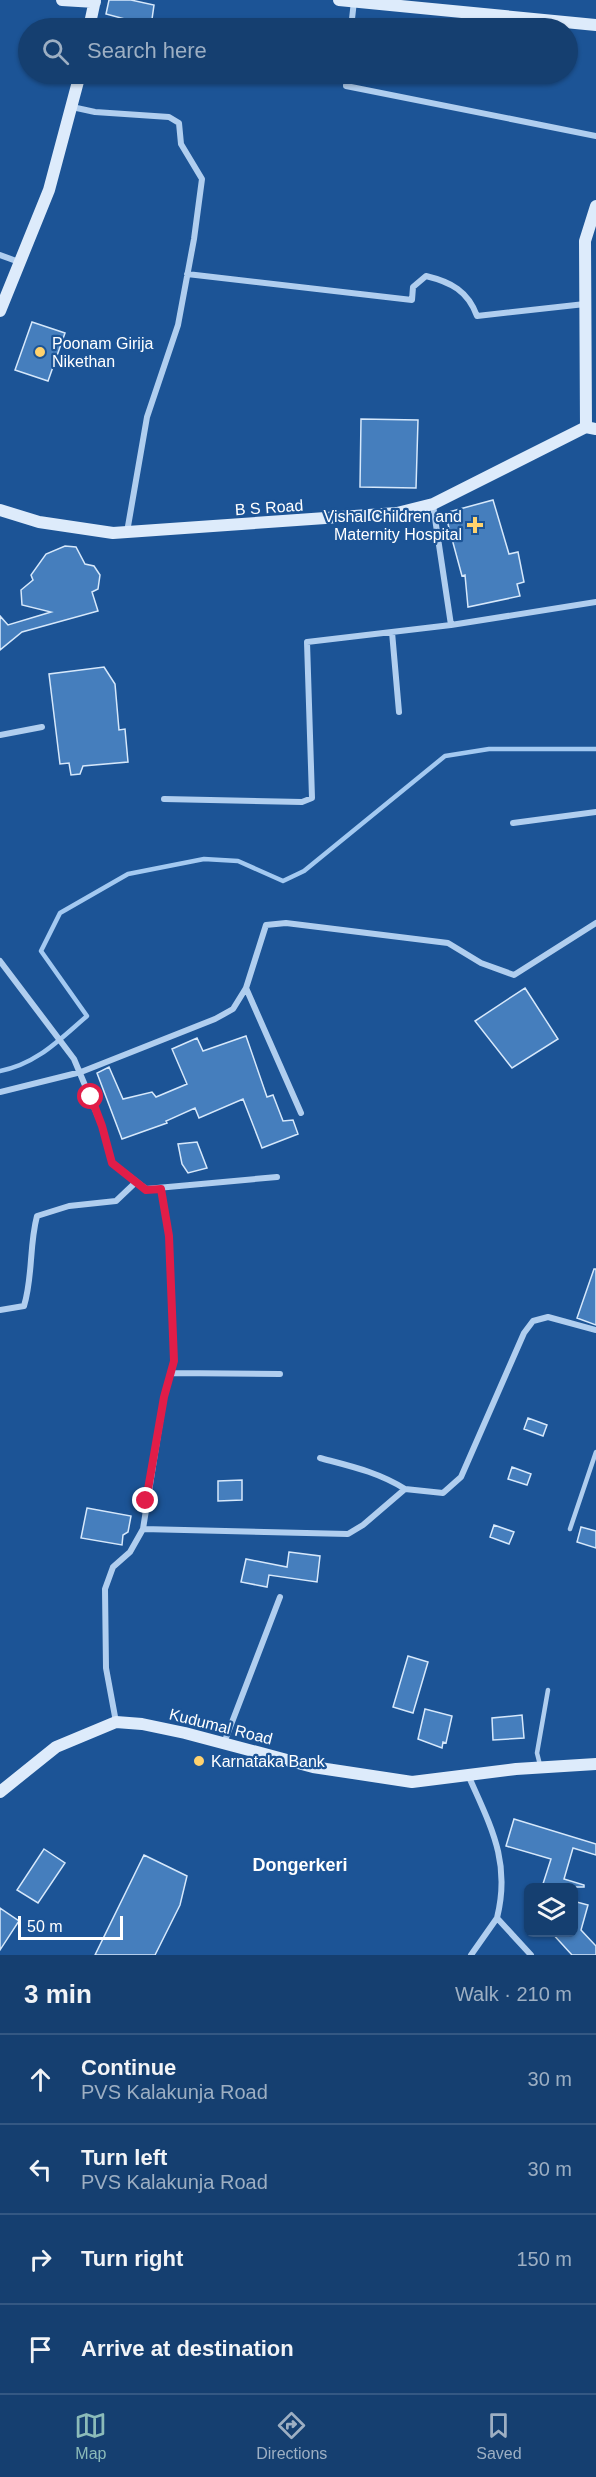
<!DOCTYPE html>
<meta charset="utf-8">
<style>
:root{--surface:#153f70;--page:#1e4675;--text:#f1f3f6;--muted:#9dafc3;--line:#345883;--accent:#8bbbb9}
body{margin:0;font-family:Helvetica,sans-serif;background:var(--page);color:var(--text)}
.controls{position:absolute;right:18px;bottom:18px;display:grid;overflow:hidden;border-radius:9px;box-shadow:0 2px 4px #0004}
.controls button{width:54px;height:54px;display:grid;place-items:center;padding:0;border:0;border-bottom:2px solid var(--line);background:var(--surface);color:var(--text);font:30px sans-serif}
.scale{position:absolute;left:18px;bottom:15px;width:105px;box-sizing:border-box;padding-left:6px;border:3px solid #fff;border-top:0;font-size:16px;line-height:21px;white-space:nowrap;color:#fff;-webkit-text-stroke:4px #1c5496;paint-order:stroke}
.stop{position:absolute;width:18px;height:18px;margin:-14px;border:4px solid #e11d48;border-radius:50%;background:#fff}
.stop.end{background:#e11d48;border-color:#fff;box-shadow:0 2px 6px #0008}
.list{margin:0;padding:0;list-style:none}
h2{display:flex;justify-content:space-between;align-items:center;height:78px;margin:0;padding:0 24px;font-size:26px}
h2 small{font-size:20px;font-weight:400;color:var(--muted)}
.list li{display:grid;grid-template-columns:39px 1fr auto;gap:18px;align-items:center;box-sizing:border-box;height:90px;padding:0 24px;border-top:2px solid var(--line)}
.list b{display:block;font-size:22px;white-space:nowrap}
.list p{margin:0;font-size:20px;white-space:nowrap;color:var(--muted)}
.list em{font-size:20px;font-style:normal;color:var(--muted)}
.icon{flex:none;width:33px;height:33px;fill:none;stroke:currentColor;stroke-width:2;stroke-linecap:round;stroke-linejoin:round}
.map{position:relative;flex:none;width:596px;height:1955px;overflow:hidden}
.search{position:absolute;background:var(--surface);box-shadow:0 2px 4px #0004;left:18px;right:18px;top:18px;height:66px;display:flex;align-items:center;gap:15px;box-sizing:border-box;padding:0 21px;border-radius:33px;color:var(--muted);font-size:22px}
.sheet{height:438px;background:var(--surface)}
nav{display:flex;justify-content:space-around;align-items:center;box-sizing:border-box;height:84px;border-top:2px solid var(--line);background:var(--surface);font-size:16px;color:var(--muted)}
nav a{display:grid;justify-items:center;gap:3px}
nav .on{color:var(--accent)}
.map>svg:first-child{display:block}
</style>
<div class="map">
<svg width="596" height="1955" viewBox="0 0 596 1955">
<rect width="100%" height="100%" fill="#1c5496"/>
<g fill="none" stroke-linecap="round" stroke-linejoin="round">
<path stroke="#a3c9f1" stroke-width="4.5" d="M 0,1071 C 37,1064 60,1039 87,1016 L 41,951 L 60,913 L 128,874 L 204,859 L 238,861 L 283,881 L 304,871 L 445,756 L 489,749 L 596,749"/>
</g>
<path fill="#457ebd" stroke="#d6e8fb" stroke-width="1.5" d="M 109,0 L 131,0 L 154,5 L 151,26 L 106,14 Z
M 32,322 L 65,333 L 48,381 L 15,370 Z
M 361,419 L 418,420 L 416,488 L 360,487 Z
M 493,500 L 509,554 L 518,552 L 524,582 L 517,584 L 520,596 L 468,607 L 465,575 L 462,576 L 445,513 Z
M 65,546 L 76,547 L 85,564 L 94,566 L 100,575 L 98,589 L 92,592 L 98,611 L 22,632 L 0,650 L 0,616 L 8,625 L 51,612 L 22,605 L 21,590 L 33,580 L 31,575 L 46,554 Z
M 104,667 L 115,684 L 119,730 L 125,729 L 128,762 L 83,766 L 80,774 L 71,775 L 69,763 L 60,764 L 49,674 Z
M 525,988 L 558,1039 L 512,1068 L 475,1021 Z
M 246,1036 L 267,1097 L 273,1095 L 283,1121 L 293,1120 L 298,1134 L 262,1148 L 243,1099 L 199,1118 L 195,1108 L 166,1121 L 167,1123 L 122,1139 L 97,1073 L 109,1067 L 123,1099 L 152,1092 L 156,1097 L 187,1084 L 172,1049 L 197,1038 L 203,1051 Z
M 197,1142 L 207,1168 L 188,1173 L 182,1164 L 178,1144 Z
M 594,1269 L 596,1269 L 596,1325 L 577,1318 Z
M 528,1418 L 547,1425 L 543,1436 L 524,1429 Z
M 512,1467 L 531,1474 L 527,1485 L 508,1479 Z
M 242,1480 L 242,1500 L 218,1501 L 218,1481 Z
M 87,1508 L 131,1516 L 128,1532 L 123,1535 L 122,1545 L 81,1538 Z
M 494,1525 L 514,1532 L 509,1544 L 490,1537 Z
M 581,1527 L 596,1531 L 596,1548 L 577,1542 Z
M 289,1552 L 320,1556 L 317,1582 L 269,1575 L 267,1587 L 241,1582 L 246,1559 L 287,1567 Z
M 408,1656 L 428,1662 L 413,1713 L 393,1707 Z
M 425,1709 L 452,1716 L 446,1743 L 443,1742 L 442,1748 L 418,1739 Z
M 522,1715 L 524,1738 L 493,1740 L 492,1718 Z
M 514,1819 L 596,1844 L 596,1855 L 573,1848 L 564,1879 L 584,1885 L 584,1887 L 542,1887 L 551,1859 L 506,1846 Z
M 44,1849 L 65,1863 L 38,1903 L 17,1890 Z
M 144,1855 L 187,1876 L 180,1905 L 155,1955 L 95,1955 Z
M 573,1901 L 588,1905 L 581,1930 L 596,1946 L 596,1955 L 572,1955 L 551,1932 L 573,1932 Z
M 0,1908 L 19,1921 L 0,1950 Z"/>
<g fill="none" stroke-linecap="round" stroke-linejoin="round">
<path stroke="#b0ceef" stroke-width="4.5" d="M 570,1529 L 596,1452
M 540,1765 L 537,1753 L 548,1690"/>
<path stroke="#b0ceef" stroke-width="6" d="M 351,28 L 354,1
M 347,74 L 346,86 L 596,136
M 72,107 L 95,112 L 169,117 L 179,123 L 181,144 L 202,179 L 194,239 L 178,325 L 147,417 L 127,532
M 0,255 L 19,262
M 187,274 L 412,300 L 413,287 L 426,276 C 451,282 468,291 477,316 L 585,304
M 433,505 L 451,625
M 392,632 L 399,712
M 0,735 L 42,727
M 164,799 L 302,802 L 312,798 L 307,642 L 451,625 L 596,602
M 513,823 L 596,812
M 0,961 L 74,1059 L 102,1126 L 112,1163 L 146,1189 L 277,1177
M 246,988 L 301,1113
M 0,1092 L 81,1072 L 215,1019 L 233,1009 L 246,988 L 266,925 L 286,923 L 448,943 L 481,963 L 514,975 L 596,923
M 0,1310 L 24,1306 C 33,1277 29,1246 37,1216 L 69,1206 L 116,1201 L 136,1182
M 172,1373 L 280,1374
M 320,1458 C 350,1466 378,1472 405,1489
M 143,1529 L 348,1534 L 363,1525 L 405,1489 L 443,1493 L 461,1477 L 524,1333 L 533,1321 L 548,1317 L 596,1330
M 116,1722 L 106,1668 L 105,1589 L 113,1567 L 130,1552 L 143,1529 L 164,1397 L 174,1361 L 169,1236 L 161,1189
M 224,1743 L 280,1597
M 469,1777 C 491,1827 511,1862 497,1918 L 531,1955
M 471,1955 L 497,1918"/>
<path stroke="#ddebfb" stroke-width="12" d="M 62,0 L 95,2
M 339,0 L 596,25
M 89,28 L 95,0
M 0,311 L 49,190 L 80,74
M 586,427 L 585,241 L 596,206
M 0,510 L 39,522 L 113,533 L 397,513 L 433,504 L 586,427 L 596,429
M 0,1792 L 56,1747 L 116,1722 L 142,1724 L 185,1733 L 313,1767 L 412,1782 L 516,1769 L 596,1764"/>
</g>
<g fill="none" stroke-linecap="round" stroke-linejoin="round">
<path stroke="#e11d48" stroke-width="8" d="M 91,1097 L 102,1126 L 112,1163 L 146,1190 L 161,1189 L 169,1236 L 174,1361 L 164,1397 L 146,1501"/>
</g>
<g fill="#ffd26e" stroke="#1c5496" stroke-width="2">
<circle cx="40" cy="352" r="6"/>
<path d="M472 516h6v6h6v6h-6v6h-6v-6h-6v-6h6z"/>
<circle cx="199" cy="1761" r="6"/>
</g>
<g text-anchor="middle" stroke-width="4.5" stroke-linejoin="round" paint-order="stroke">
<g font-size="16" fill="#fff" stroke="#1c5496" text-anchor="start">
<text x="52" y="349">Poonam Girija<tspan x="52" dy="18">Nikethan</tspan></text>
<text x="462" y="522" text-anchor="end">Vishal Children and<tspan x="462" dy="18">Maternity Hospital</tspan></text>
<text x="211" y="1767">Karnataka Bank</text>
</g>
<g font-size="16" fill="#fff" stroke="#1c5496">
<text transform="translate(269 507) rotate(-4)" y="6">B S Road</text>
<text transform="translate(221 1726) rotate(14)" y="6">Kudumal Road</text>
</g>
<g font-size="18" font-weight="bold" fill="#fff" stroke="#1c5496">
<text x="300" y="1871">Dongerkeri</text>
</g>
</g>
</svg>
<div class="controls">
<button><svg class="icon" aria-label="layers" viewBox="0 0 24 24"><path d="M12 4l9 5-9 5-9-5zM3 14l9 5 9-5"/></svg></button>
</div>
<div class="scale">50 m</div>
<div class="stop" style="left:91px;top:1097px"></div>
<div class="stop end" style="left:146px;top:1501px"></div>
<div class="search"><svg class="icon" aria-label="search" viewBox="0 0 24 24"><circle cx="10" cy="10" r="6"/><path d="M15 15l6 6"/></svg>Search here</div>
</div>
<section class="sheet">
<h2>3 min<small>Walk · 210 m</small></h2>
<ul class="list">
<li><svg class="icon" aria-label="ahead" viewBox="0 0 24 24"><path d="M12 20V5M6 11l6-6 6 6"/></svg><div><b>Continue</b><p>PVS Kalakunja Road</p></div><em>30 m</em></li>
<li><svg class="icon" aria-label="left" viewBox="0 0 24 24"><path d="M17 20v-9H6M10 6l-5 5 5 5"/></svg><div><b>Turn left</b><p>PVS Kalakunja Road</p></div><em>30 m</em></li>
<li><svg class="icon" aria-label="right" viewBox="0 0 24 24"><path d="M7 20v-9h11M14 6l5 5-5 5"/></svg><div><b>Turn right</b></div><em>150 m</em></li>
<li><svg class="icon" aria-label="arrive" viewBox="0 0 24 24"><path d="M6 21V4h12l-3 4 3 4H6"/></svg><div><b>Arrive at destination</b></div></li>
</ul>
</section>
<nav>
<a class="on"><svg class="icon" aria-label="map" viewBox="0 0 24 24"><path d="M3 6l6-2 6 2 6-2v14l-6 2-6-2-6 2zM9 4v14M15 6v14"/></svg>Map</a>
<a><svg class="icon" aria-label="directions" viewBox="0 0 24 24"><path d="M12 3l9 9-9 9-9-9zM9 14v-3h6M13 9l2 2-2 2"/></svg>Directions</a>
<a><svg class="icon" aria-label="saved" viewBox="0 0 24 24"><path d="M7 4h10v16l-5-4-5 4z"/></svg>Saved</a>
</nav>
